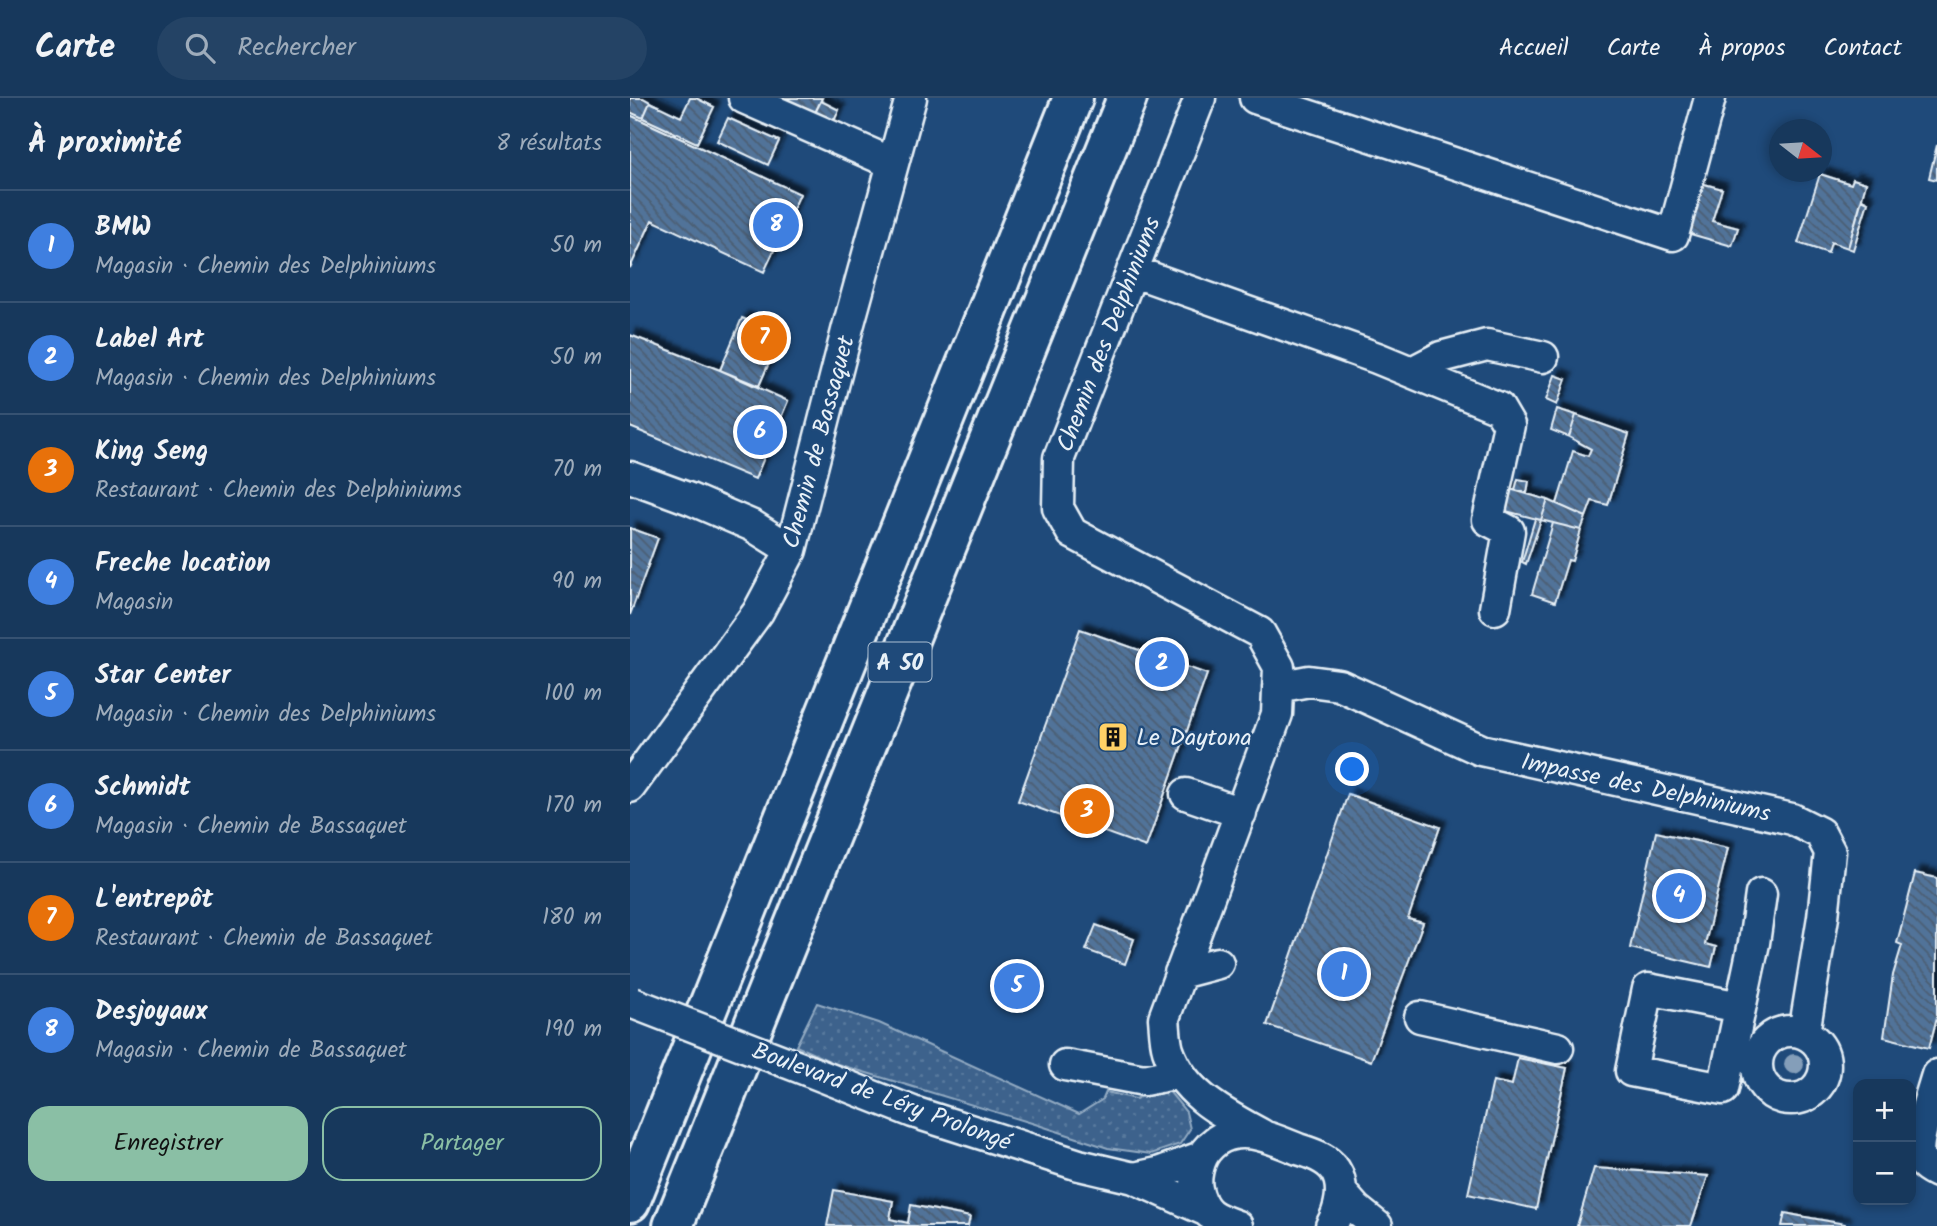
<!DOCTYPE html>
<html lang="fr">
<meta charset="utf-8">
<style>
:root{--surface:#17385c;--page:#244365;--text:#f1f3f6;--muted:#9eacbb;--line:#365272;--accent:#8abfa5}
body{margin:0;font-family:Kalam,sans-serif;background:var(--page);color:var(--text)}
.controls{position:absolute;right:21px;bottom:21px;display:grid;overflow:hidden;border-radius:14px;box-shadow:0 4px 10px #0003}
.controls button{width:63px;height:63px;display:grid;place-items:center;padding:0;border:0;border-bottom:2px solid var(--line);background:var(--surface);color:var(--text);font:35px sans-serif}
.compass{position:absolute;left:1139px;top:21px;width:63px;height:63px;border-radius:50%;background:var(--surface);box-shadow:0 4px 10px #0003;rotate:107deg}
.you{position:absolute;left:723px;top:672px;width:24px;height:24px;margin:-18px;border:5px solid #fff;border-radius:50%;background:#1a73e8;box-shadow:0 0 0 10px #1a73e833}
.badge{display:grid;place-items:center;width:46px;height:46px;border-radius:50%;background:var(--accent);color:#fff;font-size:23px;font-weight:700}
.pin{position:absolute;translate:-50% -50%;border:4px solid #fff;box-shadow:0 2px 7px #0006}
.list{margin:0;padding:0;list-style:none}
h2{display:flex;justify-content:space-between;align-items:center;height:91px;margin:0;padding:0 28px;font-size:30px}
h2 small{font-size:23px;font-weight:400;color:var(--muted)}
.list li{display:grid;grid-template-columns:46px 1fr auto;gap:21px;align-items:center;box-sizing:border-box;height:112px;padding:0 28px;border-top:2px solid var(--line)}
.list b{display:block;font-size:26px;white-space:nowrap}
.list p{margin:0;font-size:23px;white-space:nowrap;color:var(--muted)}
.list em{font-size:23px;font-style:normal;color:var(--muted)}
.actions{display:flex;gap:14px;padding:21px 28px}
.actions a{flex:1;padding:16px 0;border:2px solid var(--accent);border-radius:21px;text-align:center;font-size:24px;color:var(--accent)}
.actions .main{background:var(--accent);color:#111}
.icon{flex:none;width:38px;height:38px;fill:none;stroke:currentColor;stroke-width:2;stroke-linecap:round;stroke-linejoin:round}
.map{position:relative;flex:none;width:1307px;height:1128px;overflow:hidden}
header{display:flex;align-items:center;gap:42px;box-sizing:border-box;height:98px;padding:0 35px;background:var(--surface);border-bottom:2px solid var(--line)}
header strong{font-size:33px}
nav{display:flex;gap:38px;margin-inline-start:auto;font-size:24px}
.search{width:490px;height:63px;background:var(--page);display:flex;align-items:center;gap:18px;box-sizing:border-box;padding:0 24px;border-radius:38px;color:var(--muted);font-size:26px}
main{display:flex}
aside{flex:1;background:var(--surface)}
.map>svg:first-child{display:block}
</style>
<header>
<strong>Carte</strong>
<div class="search"><svg class="icon" aria-label="search" viewBox="0 0 24 24"><circle cx="10" cy="10" r="6"/><path d="M15 15l6 6"/></svg>Rechercher</div>
<nav><a>Accueil</a><a>Carte</a><a>À propos</a><a>Contact</a></nav>
</header>
<main>
<aside>
<h2>À proximité<small>8 résultats</small></h2>
<ul class="list">
<li><span class="badge" style="background:#3f7fe0">1</span><div><b>BMW</b><p>Magasin · Chemin des Delphiniums</p></div><em>50 m</em></li>
<li><span class="badge" style="background:#3f7fe0">2</span><div><b>Label Art</b><p>Magasin · Chemin des Delphiniums</p></div><em>50 m</em></li>
<li><span class="badge" style="background:#e8710a">3</span><div><b>King Seng</b><p>Restaurant · Chemin des Delphiniums</p></div><em>70 m</em></li>
<li><span class="badge" style="background:#3f7fe0">4</span><div><b>Freche location</b><p>Magasin</p></div><em>90 m</em></li>
<li><span class="badge" style="background:#3f7fe0">5</span><div><b>Star Center</b><p>Magasin · Chemin des Delphiniums</p></div><em>100 m</em></li>
<li><span class="badge" style="background:#3f7fe0">6</span><div><b>Schmidt</b><p>Magasin · Chemin de Bassaquet</p></div><em>170 m</em></li>
<li><span class="badge" style="background:#e8710a">7</span><div><b>L'entrepôt</b><p>Restaurant · Chemin de Bassaquet</p></div><em>180 m</em></li>
<li><span class="badge" style="background:#3f7fe0">8</span><div><b>Desjoyaux</b><p>Magasin · Chemin de Bassaquet</p></div><em>190 m</em></li>
</ul>
<div class="actions"><a class="main">Enregistrer</a><a>Partager</a></div>
</aside>
<div class="map">
<svg width="1307" height="1128" viewBox="0 0 1307 1128">
<defs>
<pattern id="grass-dots" width="8" height="8" patternUnits="userSpaceOnUse" patternTransform="scale(1.75)"><rect width="8" height="8" fill="#3c628c"/><path d="M2 2h.1M6 6h.1" fill="none" stroke="#58799d" stroke-width="1.8" stroke-linecap="round"/></pattern>
<pattern id="building-back-hatch" width="6" height="6" patternUnits="userSpaceOnUse" patternTransform="scale(1.75)"><rect width="6" height="6" fill="#517399"/><path d="M-1 5l2 2M0 0l6 6M5-1l2 2" fill="none" stroke="#4c5e72"/></pattern>
<filter id="shadow"><feDropShadow dx="6" dy="-6" stdDeviation="2" flood-color="#0009"/></filter>
</defs>
<rect width="100%" height="100%" fill="#1f4a7a"/>
<filter id="ink" filterUnits="userSpaceOnUse"><feTurbulence type="fractalNoise" baseFrequency=".0143" numOctaves="2"/><feDisplacementMap in="SourceGraphic" scale="14" xChannelSelector="R" yChannelSelector="G"/><feConvolveMatrix kernelMatrix="1 2 1 2 8 2 1 2 1" color-interpolation-filters="sRGB"/></filter>
<g filter="url(#ink)">
<path fill="url(#grass-dots)" stroke="#92aac2" stroke-width="2" d="M 187,905 L 249,925 L 449,1016 L 473,1001 L 476,994 L 506,1001 L 534,987 L 556,1014 L 560,1031 L 550,1046 L 521,1056 L 478,1050 L 405,1026 L 204,965 L 166,948 Z"/>
<path fill="url(#building-back-hatch)" stroke="#e8f1f8" stroke-width="2" filter="url(#shadow)" d="M 0,0 L 13,0 L 20,4 L 13,20 L 0,14 Z
M 60,0 L 66,0 L 84,9 L 67,45 L 13,20 L 20,4 L 51,19 Z
M 138,0 L 192,0 L 181,23 Z
M 191,3 L 209,12 L 200,32 L 181,23 Z
M 0,17 L 170,96 L 134,174 L 22,122 L 0,170 Z
M 98,20 L 149,43 L 138,67 L 87,43 Z
M 1307,47 L 1307,82 L 1299,80 Z
M 1190,76 L 1221,86 L 1223,81 L 1236,85 L 1218,150 L 1201,144 L 1198,155 L 1168,145 Z
M 1071,85 L 1092,91 L 1082,123 L 1108,130 L 1102,148 L 1057,135 Z
M 1232,101 L 1238,104 L 1223,152 L 1218,150 Z
M 112,220 L 151,237 L 129,288 L 90,272 Z
M 0,237 L 90,272 L 158,303 L 125,381 L 0,329 Z
M 925,277 L 936,281 L 927,307 L 916,302 Z
M 927,311 L 946,317 L 939,339 L 921,332 Z
M 946,317 L 999,336 L 978,407 L 962,403 L 956,419 L 927,406 L 943,353 L 958,358 L 961,351 L 939,339 Z
M 888,381 L 899,383 L 897,395 L 885,392 Z
M 876,390 L 918,402 L 911,422 L 872,412 Z
M 918,402 L 956,419 L 951,432 L 911,422 Z
M 905,421 L 911,422 L 896,466 L 892,464 Z
M 923,425 L 951,432 L 942,463 L 938,462 L 925,504 L 902,496 Z
M 0,430 L 28,440 L 0,517 Z
M 450,531 L 577,576 L 516,749 L 388,703 Z
M 718,696 L 810,729 L 778,821 L 793,825 L 741,963 L 637,927 Z
M 1026,734 L 1098,750 L 1075,846 L 1086,849 L 1081,869 L 1000,850 Z
M 1285,775 L 1307,780 L 1307,919 L 1299,950 L 1254,939 L 1263,877 L 1272,847 L 1267,845 Z
M 466,827 L 504,841 L 495,866 L 456,852 Z
M 888,960 L 937,970 L 906,1111 L 838,1096 L 863,983 L 882,987 Z
M 964,1070 L 1009,1073 L 1078,1078 L 1061,1128 L 947,1128 Z
M 204,1092 L 263,1103 L 260,1121 L 278,1125 L 281,1107 L 340,1119 L 338,1128 L 197,1128 Z
M 1155,1115 L 1170,1118 L 1215,1126 L 1215,1128 L 1152,1128 Z"/>
<g fill="none" stroke-linecap="round" stroke-linejoin="round">
<g stroke="#e8f1f8" stroke-width="35">
<path id="minor" d="M 114,0 L 262,65
M 570,0 L 429,360 L 428,410 L 442,435 L 630,535 L 649,569 L 647,616 L 534,920 C 535,930 535,942 538,952 C 553,996 594,1016 632,1037
M 625,0 L 1043,137 L 1080,0
M 502,173 L 747,260 L 869,310 L 879,327 L 858,422 L 879,433 L 865,511
M 782,274 L 811,259 L 857,247 L 913,259
M 0,379 L 60,401 L 123,428 L 161,452
M 648,589 L 679,583 L 709,587 L 851,652 L 1162,721 L 1190,735 L 1200,754 L 1193,819 L 1174,935
M 0,689 L 128,514 L 161,452 L 218,229 L 281,0
M 556,696 L 611,715
M 550,875 L 588,865
M 1110,909 L 1018,891 L 1001,973 L 1093,991 L 1124,845 L 1131,796
M 790,919 L 928,950
M1127 967a34 34 0 1 1 68 0a34 34 0 1 1-68 0Z
M 435,967 L 514,982 L 549,975
M 179,973 L 283,1014 L 449,1067 L 504,1080 L 573,1111
M 1307,977 C 1302,994 1284,1047 1290,1060 C 1293,1067 1301,1071 1307,1074
M 504,1080 L 528,1075 L 571,1059
M 711,1094 L 726,1111 L 747,1128
M 607,1128 C 584,1120 572,1116 567,1091 C 565,1082 567,1073 570,1064 C 573,1055 578,1049 586,1043 C 612,1025 643,1041 668,1051 C 681,1055 697,1060 705,1072 C 716,1089 710,1112 701,1128"/>
</g>
<g stroke="#e8f1f8" stroke-width="44">
<path id="highway" d="M 0,1104 L 443,0
M 43,1128 L 497,0"/>
</g>
<use href="#minor" stroke="#1f4a7a" stroke-width="30"/>
<use href="#highway" stroke="#1f4a7a" stroke-width="38"/>
<g stroke="#e8f1f8" stroke-width="35" stroke-linecap="butt">
<path id="minor-bridge" d="M 3,905 L 179,973"/>
</g>
<use href="#minor-bridge" stroke="#1f4a7a" stroke-width="30"/>
</g>
<circle fill="#849eb9" cx="1164" cy="966" r="10"/>
</g>
<defs>
<g id="building-square" transform="scale(1.575)"><rect x="-9" y="-9" width="18" height="18" rx="4" fill="#ffd166" stroke="#1f4a7a"/><path d="M-4-6H4V6H1V3H-1V6H-4ZM-2.5-4.3h1.7v1.8h-1.7ZM.8-4.3h1.7v1.8H.8ZM-2.5-1h1.7V.8h-1.7ZM.8-1h1.7V.8H.8Z" fill="#111"/></g>
</defs>
<g fill-rule="evenodd">
<use href="#building-square" x="483" y="639"/>
</g>
<g text-anchor="middle" stroke-width="5" stroke-linejoin="round" paint-order="stroke">
<rect fill="#1f4a7a" stroke="#acbfd2" stroke-width="2" x="238.5" y="544.5" width="63" height="39" rx="5"/>
<g font-size="23" font-weight="bold" fill="#e8f1f8">
<text x="270" y="572">A 50</text>
</g>
<g font-size="24" fill="#e8f1f8" stroke="#1f4a7a">
<text transform="translate(478 236) rotate(-69)" y="8">Chemin des Delphiniums</text>
<text transform="translate(188 344) rotate(-75)" y="8">Chemin de Bassaquet</text>
<text transform="translate(1016 689) rotate(12)" y="8">Impasse des Delphiniums</text>
<text transform="translate(252 998) rotate(20)" y="8">Boulevard de Léry Prolongé</text>
</g>
<g font-size="24" fill="#e8f1f8" stroke="#1f4a7a" text-anchor="start">
<text x="506" y="647">Le Daytona</text>
</g>
</g>
</svg>
<div class="controls">
<button>+</button>
<button>−</button>
</div>
<svg class="compass" viewBox="-18 -18 36 36"><path d="M0-13l5 13h-10z" fill="#e53935"/><path d="M0 13l5-13h-10z" fill="#9eacbb"/></svg>
<div class="you"></div>
<div class="pin badge" style="left:714px;top:876px;background:#3f7fe0">1</div>
<div class="pin badge" style="left:532px;top:566px;background:#3f7fe0">2</div>
<div class="pin badge" style="left:457px;top:713px;background:#e8710a">3</div>
<div class="pin badge" style="left:1049px;top:798px;background:#3f7fe0">4</div>
<div class="pin badge" style="left:387px;top:888px;background:#3f7fe0">5</div>
<div class="pin badge" style="left:130px;top:334px;background:#3f7fe0">6</div>
<div class="pin badge" style="left:134px;top:240px;background:#e8710a">7</div>
<div class="pin badge" style="left:146px;top:127px;background:#3f7fe0">8</div>
</div>
</main>
